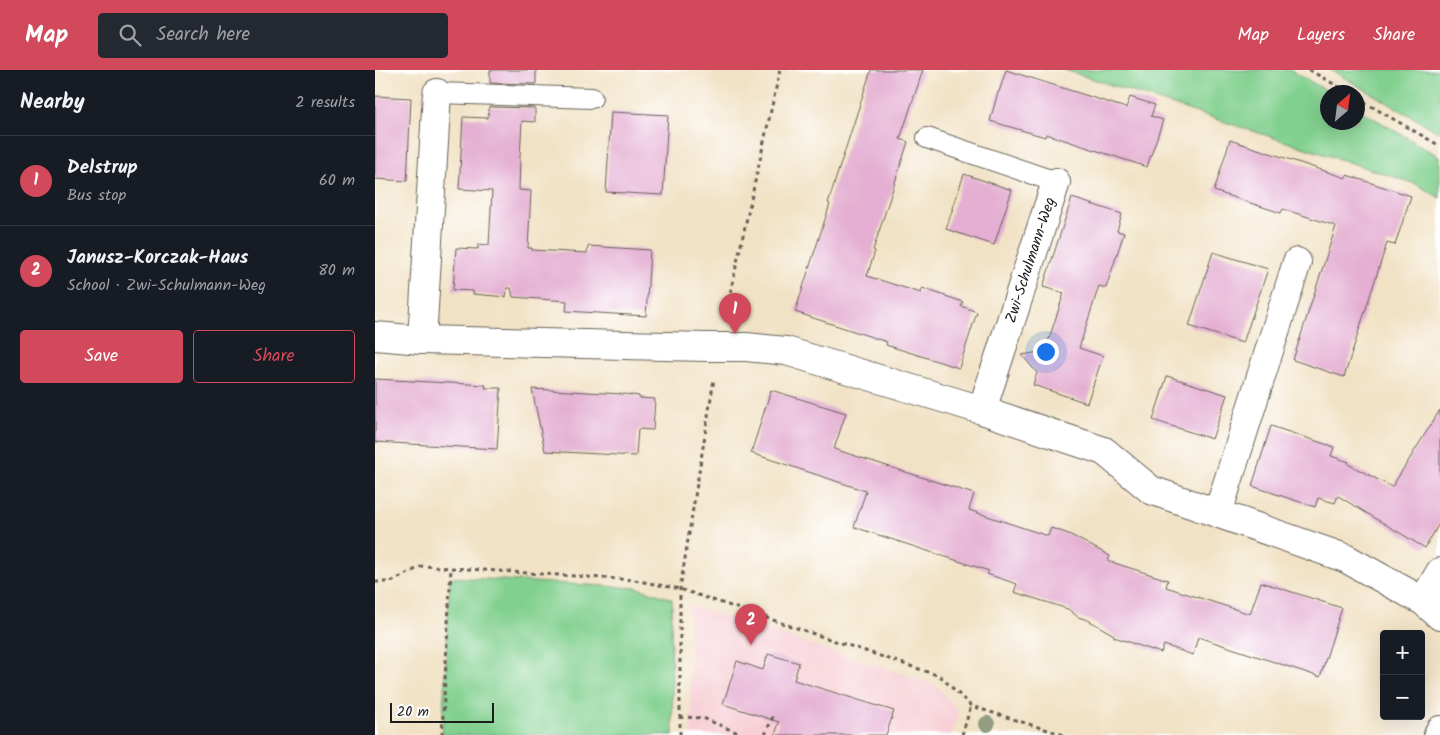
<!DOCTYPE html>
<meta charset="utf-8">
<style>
:root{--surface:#171b24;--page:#242831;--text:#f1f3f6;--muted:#9ea1a6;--line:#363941;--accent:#d1495b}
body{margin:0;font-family:Kalam,sans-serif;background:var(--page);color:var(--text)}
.controls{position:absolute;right:15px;bottom:15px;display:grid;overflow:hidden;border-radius:5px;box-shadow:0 5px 20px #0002}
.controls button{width:45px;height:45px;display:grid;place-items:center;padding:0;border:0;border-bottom:1px solid var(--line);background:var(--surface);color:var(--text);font:25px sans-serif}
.compass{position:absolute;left:945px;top:15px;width:45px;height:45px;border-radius:50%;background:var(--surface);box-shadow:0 5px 20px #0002;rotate:28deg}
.scale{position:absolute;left:15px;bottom:12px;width:104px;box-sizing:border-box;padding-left:5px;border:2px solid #1c1c1c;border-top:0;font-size:14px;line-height:18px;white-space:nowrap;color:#1c1c1c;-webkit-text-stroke:4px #fff;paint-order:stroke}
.you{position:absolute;left:670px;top:281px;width:18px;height:18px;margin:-12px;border:4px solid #fff;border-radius:50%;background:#1a73e8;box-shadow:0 0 0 8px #1a73e833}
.badge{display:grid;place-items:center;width:32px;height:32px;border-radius:50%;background:var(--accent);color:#fff;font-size:16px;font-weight:700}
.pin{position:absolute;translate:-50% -41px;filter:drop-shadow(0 1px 2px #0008)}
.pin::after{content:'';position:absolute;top:26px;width:18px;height:15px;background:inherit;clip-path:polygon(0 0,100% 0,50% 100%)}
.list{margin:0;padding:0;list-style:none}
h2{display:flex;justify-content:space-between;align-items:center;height:65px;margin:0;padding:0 20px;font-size:21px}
h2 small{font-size:16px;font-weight:400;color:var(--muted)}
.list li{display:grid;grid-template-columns:32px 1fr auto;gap:15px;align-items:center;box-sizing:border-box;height:90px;padding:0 20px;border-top:1px solid var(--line)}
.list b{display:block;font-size:19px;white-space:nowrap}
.list p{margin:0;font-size:16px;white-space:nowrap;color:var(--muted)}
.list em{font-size:16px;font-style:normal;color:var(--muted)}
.actions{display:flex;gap:10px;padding:15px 20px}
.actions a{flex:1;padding:11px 0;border:1px solid var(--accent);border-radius:5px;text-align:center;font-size:18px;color:var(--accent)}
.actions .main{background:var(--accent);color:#fff}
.icon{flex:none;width:28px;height:28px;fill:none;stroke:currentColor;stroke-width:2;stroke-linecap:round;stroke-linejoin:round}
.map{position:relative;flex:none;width:1065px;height:665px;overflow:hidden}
header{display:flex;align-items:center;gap:30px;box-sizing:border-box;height:70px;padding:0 25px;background:var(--accent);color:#fff}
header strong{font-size:24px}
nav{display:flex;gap:28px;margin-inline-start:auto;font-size:18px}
.search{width:350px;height:45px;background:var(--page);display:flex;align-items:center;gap:12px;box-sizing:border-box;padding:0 18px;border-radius:5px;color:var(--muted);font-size:19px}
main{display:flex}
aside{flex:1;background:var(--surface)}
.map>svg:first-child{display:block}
</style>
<header>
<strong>Map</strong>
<div class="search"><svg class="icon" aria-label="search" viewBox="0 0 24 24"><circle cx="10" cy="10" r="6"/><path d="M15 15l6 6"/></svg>Search here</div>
<nav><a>Map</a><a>Layers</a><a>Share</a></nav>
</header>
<main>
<aside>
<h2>Nearby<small>2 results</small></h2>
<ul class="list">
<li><span class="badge">1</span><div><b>Delstrup</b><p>Bus stop</p></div><em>60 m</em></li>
<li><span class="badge">2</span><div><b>Janusz-Korczak-Haus</b><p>School · Zwi-Schulmann-Weg</p></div><em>80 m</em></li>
</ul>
<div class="actions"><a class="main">Save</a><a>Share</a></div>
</aside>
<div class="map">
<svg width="1065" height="665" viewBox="0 0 1065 665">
<rect width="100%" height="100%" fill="#fff"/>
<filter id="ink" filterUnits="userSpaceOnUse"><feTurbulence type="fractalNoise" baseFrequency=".02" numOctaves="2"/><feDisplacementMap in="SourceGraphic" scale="10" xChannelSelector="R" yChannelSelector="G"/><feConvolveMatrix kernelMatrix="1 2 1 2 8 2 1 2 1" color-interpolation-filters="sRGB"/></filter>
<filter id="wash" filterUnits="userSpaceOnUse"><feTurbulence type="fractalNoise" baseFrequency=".0096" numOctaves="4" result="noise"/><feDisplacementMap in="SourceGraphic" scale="20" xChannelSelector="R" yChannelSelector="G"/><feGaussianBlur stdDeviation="1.12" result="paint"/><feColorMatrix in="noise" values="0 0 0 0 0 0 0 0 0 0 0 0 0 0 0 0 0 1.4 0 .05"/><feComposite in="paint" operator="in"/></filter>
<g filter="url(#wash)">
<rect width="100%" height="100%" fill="#f1e2c5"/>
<path fill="#f7cfd5" d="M 314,535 L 561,615 L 584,641 L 576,665 L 316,665 Z"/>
<path fill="#82d08f" stroke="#4f7656" d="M 690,0 L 915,0 L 954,22 L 952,22 L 952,52 L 982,52 L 983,39 L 1065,87 L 1065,128 L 1041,114 Z
M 956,0 L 1065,0 L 1065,63 Z
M 75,507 L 263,518 L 297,529 L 296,570 L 298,665 L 67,665 Z"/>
<g id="blocks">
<path fill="#e4afd2" d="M 115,0 L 161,0 L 161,14 L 115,13 Z
M 496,0 L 548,0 L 525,69 L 533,72 L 498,180 L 500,181 L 492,206 L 546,223 L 547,218 L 588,232 L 586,236 L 602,242 L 584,298 L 511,275 L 512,272 L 420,242 L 455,134 L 453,133 Z
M 631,0 L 751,38 L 755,27 L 780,35 L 776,46 L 788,50 L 772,97 L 671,64 L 670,67 L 615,51 L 623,22 L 624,22 Z
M 0,26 L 36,28 L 32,111 L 0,109 Z
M 114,37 L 160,38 L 160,52 L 147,51 L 145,86 L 144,120 L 156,121 L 153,178 L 157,178 L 157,180 L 212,183 L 213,176 L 275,180 L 271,246 L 191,241 L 192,231 L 138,227 L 136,218 L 132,218 L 131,227 L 98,224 L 98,221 L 78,220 L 81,178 L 103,179 L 103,174 L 114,175 L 117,121 L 84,119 L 88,47 L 113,48 Z
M 236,42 L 293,45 L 288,125 L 231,122 Z
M 855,70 L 971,108 L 972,105 L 1036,126 L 1020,175 L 1012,173 L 969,307 L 918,290 L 961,156 L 908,139 L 906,143 L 839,121 Z
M 589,104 L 637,120 L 619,175 L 571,159 Z
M 697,128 L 747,144 L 742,161 L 749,163 L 731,218 L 724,216 L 704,278 L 728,286 L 712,333 L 658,315 L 662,303 L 647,285 L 670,281 L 689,223 L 668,217 Z
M 838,182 L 893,199 L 868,273 L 814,256 Z
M 792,306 L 852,325 L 837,369 L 778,350 Z
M 0,309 L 111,315 L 110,318 L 126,318 L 122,379 L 0,372 Z
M 157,319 L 249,324 L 264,326 L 264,328 L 280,329 L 278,360 L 263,359 L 261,386 L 170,381 Z
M 396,320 L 471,343 L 459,379 L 599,424 L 594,440 L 673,466 L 676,458 L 694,464 L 735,486 L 733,491 L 793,510 L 791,517 L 875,544 L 886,512 L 967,538 L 945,607 L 823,567 L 818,585 L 789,575 L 786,583 L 739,567 L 739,565 L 713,550 L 703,547 L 693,539 L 639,522 L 642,514 L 612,504 L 614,501 L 479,457 L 491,421 L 376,383 Z
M 1065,340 L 1065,452 L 1050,478 L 963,426 L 960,433 L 943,428 L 940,437 L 877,416 L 896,356 L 959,377 L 956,386 L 974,392 L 973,394 L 1017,417 Z
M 393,584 L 424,593 L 419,610 L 519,641 L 511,665 L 400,665 L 404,652 L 348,634 L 362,591 L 388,600 Z"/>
</g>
</g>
<g filter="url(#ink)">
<use href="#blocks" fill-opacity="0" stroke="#676157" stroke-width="1"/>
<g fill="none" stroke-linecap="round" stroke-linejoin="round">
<g stroke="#676157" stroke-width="22">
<path id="lane" d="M 62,23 L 217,28
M 552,68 L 681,112"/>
</g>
<g stroke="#676157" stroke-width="30">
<path id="street" d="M 0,266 L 47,270 L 331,277 L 371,277 L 411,281 L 607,340 L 729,381 L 776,420 L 970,488 L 1048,531 L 1065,546
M 47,270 L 62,23
M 607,340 L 681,112
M 843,443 L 922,192
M 1048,531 L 1065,502
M 1063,665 L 1065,660"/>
</g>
<path stroke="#676157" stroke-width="3" stroke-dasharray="4 4" stroke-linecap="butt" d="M 934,0 L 973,22
M 982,28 L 1065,76
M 350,246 L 405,0
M 0,512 L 16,512 L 47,496 L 259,510 L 305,519 L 565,606 L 596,636 L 689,665
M 305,647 L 328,648 L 368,665
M 67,665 L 76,498
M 305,665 L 305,519 L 339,309
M 390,665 L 399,644
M 587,665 L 596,636"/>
<use href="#lane" stroke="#fff" stroke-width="20"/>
<use href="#street" stroke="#fff" stroke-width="28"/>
</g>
<circle fill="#929d81" cx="612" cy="654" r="8"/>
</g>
<g text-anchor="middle" stroke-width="5" stroke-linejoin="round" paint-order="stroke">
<g font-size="15" fill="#1c1c1c" stroke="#fff">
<text transform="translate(655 190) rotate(-72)" y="5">Zwi-Schulmann-Weg</text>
</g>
</g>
</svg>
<div class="controls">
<button>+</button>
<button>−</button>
</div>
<svg class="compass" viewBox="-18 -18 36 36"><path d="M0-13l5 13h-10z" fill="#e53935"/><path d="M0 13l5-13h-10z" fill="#9ea1a6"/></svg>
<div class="scale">20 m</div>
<div class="you"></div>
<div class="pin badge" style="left:360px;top:264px">1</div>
<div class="pin badge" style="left:376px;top:575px">2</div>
</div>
</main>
